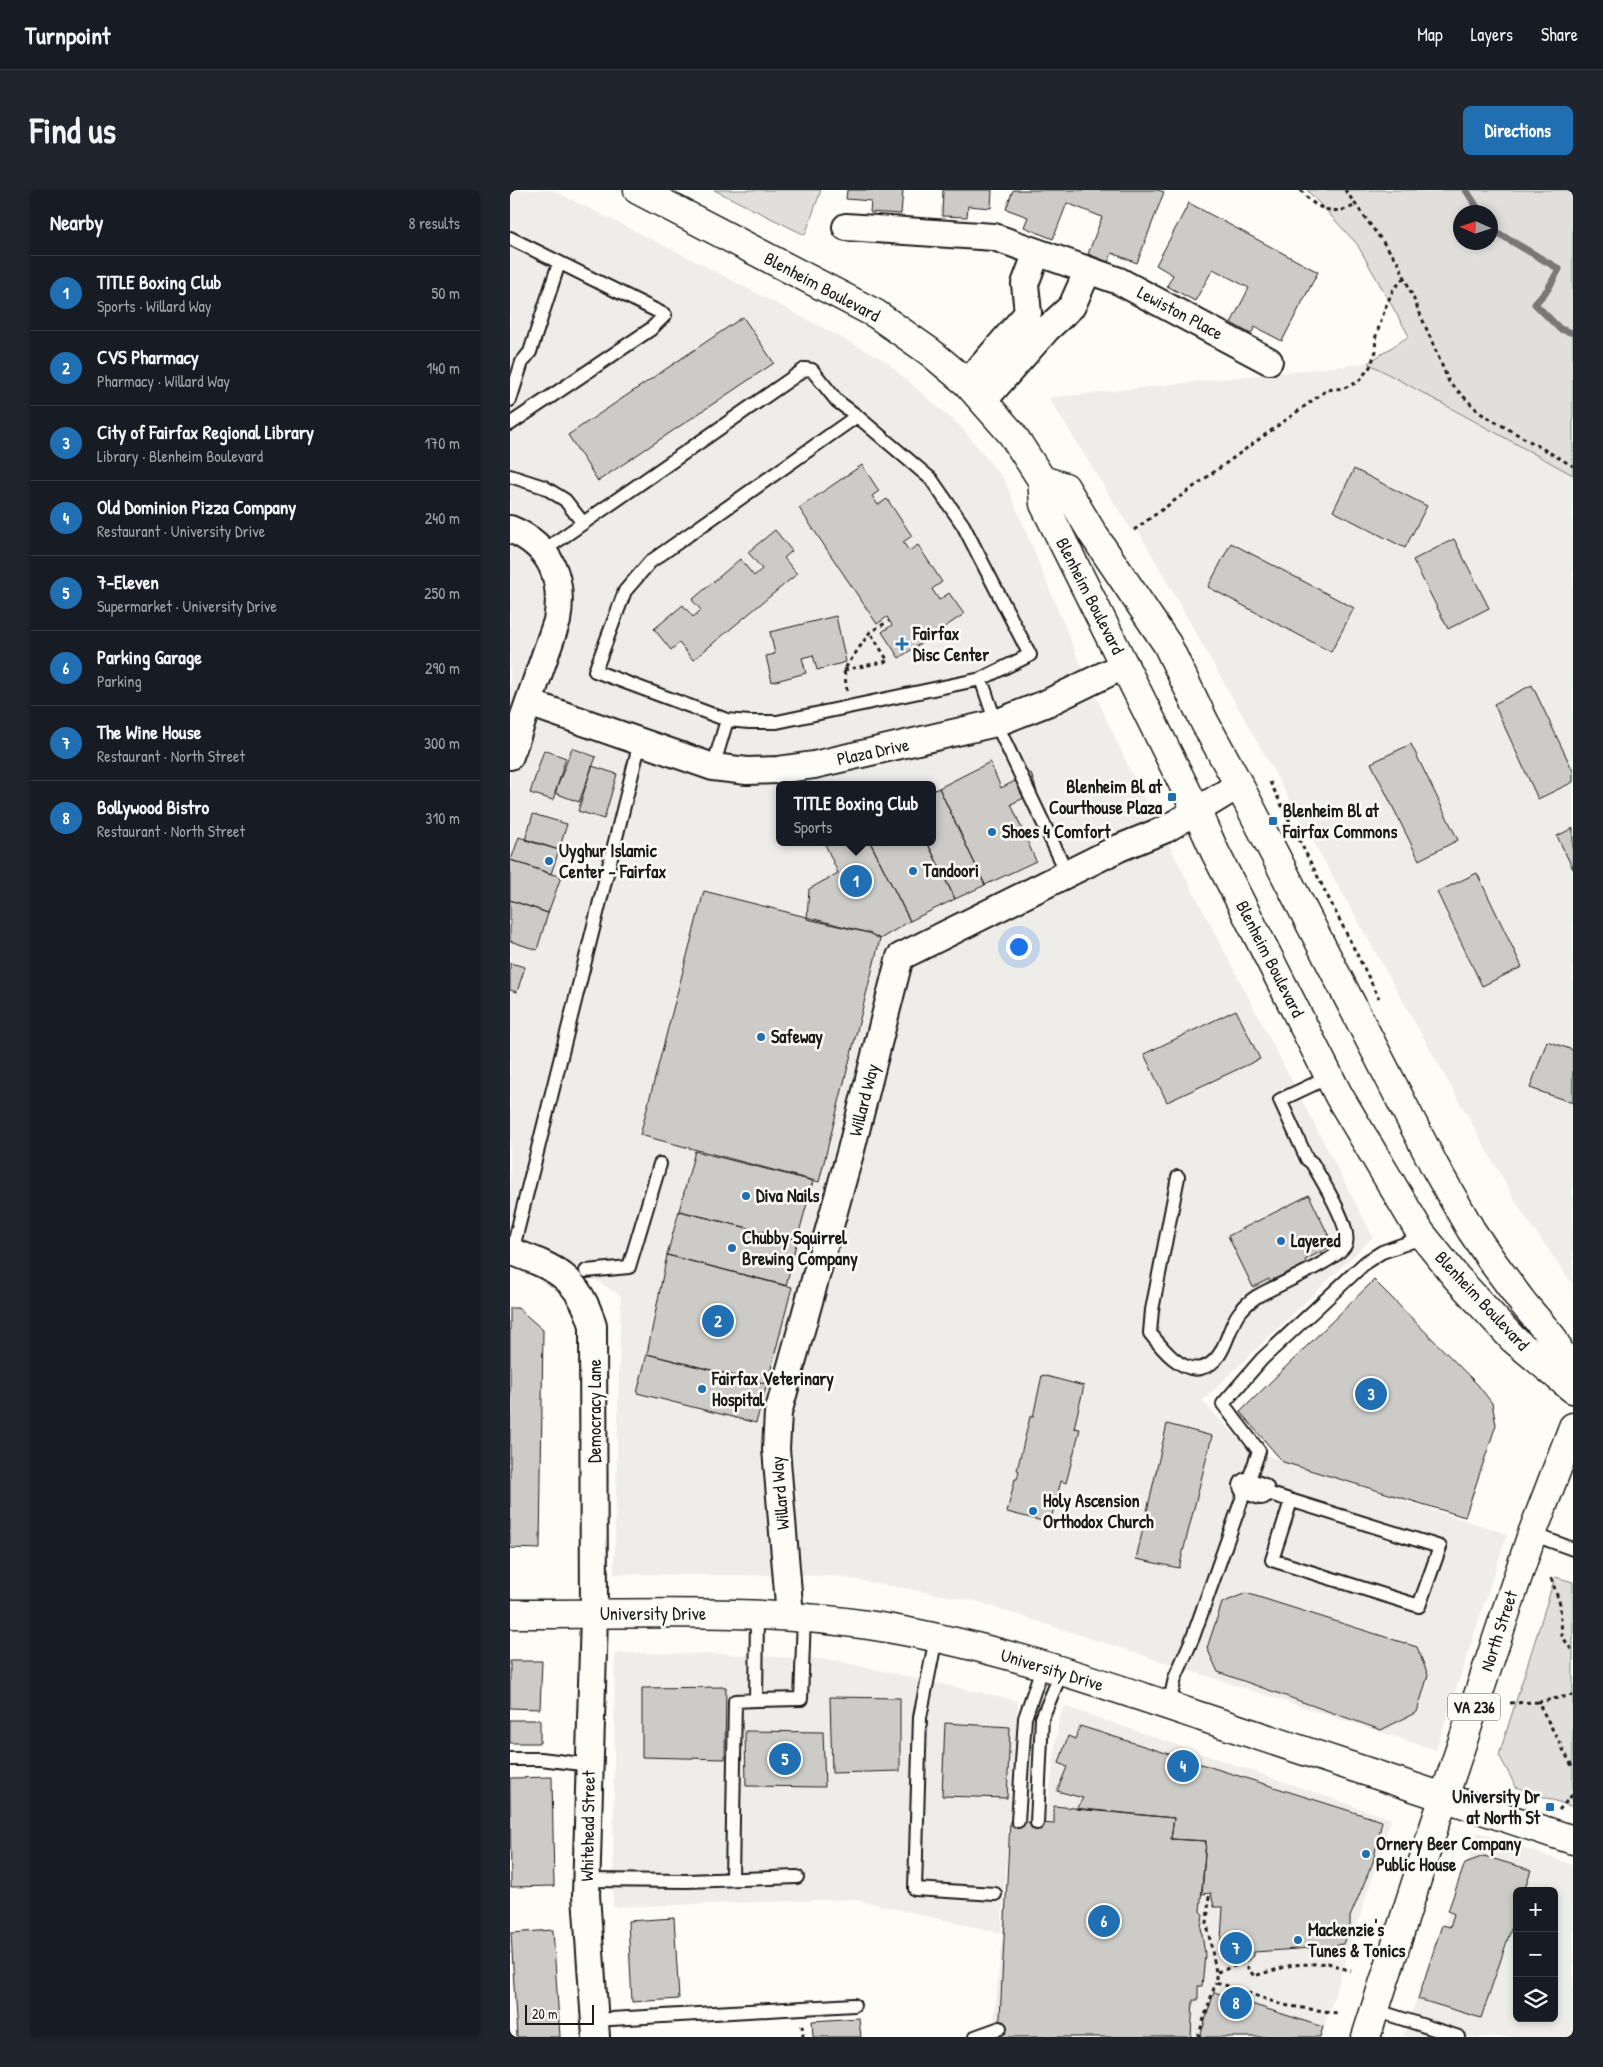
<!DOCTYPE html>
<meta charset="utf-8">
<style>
:root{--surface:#171b24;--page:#20242c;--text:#f1f3f6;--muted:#9ea1a6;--line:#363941;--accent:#1f6fb2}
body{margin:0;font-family:"Patrick Hand",sans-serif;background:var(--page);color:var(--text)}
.controls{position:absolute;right:15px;bottom:15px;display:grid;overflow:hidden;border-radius:8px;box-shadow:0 2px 8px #0003}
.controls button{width:45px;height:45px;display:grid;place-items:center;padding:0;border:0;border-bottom:1px solid var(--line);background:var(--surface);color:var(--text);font:25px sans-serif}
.compass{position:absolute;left:943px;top:15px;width:45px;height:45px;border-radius:50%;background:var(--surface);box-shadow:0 2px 8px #0003;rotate:273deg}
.scale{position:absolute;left:15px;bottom:12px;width:69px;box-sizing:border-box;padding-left:5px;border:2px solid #1c1c1c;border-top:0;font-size:14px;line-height:18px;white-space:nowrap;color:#1c1c1c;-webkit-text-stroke:4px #fdfcf7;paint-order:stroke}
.you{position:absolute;left:508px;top:756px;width:18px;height:18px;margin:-12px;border:4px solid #fff;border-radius:50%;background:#1a73e8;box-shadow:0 0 0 8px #1a73e833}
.badge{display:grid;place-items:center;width:32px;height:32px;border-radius:50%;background:var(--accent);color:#fff;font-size:16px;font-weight:700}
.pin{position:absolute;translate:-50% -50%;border:2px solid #fff;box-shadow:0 1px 5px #0006}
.popup{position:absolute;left:266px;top:591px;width:160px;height:65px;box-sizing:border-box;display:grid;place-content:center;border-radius:8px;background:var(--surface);filter:drop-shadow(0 1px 4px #0005);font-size:16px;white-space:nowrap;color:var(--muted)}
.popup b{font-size:19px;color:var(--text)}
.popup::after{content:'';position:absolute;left:50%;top:100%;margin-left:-10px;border:10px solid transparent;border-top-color:var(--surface)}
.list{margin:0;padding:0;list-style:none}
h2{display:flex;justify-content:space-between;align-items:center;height:65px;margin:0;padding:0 20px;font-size:21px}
h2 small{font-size:16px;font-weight:400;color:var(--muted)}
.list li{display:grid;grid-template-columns:32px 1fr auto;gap:15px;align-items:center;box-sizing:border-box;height:75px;padding:0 20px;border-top:1px solid var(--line)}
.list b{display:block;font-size:19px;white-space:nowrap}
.list p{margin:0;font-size:16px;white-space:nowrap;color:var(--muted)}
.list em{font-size:16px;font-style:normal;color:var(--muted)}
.icon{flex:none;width:28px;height:28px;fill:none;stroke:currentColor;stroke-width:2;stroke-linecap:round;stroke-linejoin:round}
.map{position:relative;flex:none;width:1063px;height:1847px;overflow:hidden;border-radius:8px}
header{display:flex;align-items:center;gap:30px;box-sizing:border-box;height:70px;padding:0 25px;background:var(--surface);border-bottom:1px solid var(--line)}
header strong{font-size:24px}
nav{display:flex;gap:28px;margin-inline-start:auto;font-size:18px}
.intro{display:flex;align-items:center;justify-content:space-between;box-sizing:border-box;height:120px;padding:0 30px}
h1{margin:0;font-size:35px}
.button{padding:12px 22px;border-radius:8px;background:var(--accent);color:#fff;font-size:18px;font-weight:700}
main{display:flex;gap:30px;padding:0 30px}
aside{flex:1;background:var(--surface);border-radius:8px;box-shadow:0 2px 8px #0003}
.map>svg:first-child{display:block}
</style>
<header>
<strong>Turnpoint</strong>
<nav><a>Map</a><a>Layers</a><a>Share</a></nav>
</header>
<div class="intro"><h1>Find us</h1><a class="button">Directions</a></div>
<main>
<aside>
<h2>Nearby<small>8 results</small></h2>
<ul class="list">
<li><span class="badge">1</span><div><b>TITLE Boxing Club</b><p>Sports · Willard Way</p></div><em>50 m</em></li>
<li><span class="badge">2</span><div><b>CVS Pharmacy</b><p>Pharmacy · Willard Way</p></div><em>140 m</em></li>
<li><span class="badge">3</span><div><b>City of Fairfax Regional Library</b><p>Library · Blenheim Boulevard</p></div><em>170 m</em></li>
<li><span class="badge">4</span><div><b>Old Dominion Pizza Company</b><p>Restaurant · University Drive</p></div><em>240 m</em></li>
<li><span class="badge">5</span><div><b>7-Eleven</b><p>Supermarket · University Drive</p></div><em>250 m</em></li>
<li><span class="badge">6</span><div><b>Parking Garage</b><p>Parking</p></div><em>290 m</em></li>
<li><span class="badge">7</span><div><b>The Wine House</b><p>Restaurant · North Street</p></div><em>300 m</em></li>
<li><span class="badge">8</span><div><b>Bollywood Bistro</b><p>Restaurant · North Street</p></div><em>310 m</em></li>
</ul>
</aside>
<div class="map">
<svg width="1063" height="1847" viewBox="0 0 1063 1847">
<rect width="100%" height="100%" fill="#fdfcf7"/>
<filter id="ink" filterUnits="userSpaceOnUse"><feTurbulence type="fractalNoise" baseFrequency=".02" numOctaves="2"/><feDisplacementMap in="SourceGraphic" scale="10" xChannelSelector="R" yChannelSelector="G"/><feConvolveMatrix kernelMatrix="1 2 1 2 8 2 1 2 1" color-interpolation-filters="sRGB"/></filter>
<g filter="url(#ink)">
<path fill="#eeede9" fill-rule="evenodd" d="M 0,0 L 42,0 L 183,70 L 374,170 L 452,238 L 495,291 L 566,464 L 621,582 L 863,1047 L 692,1211 L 739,1260 L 997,1344 L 926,1560 L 465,1411 L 326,1386 L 104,1384 L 111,1106 L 46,1065 L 0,1049 ZM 270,595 L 422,595 L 422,652 L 270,652 Z
M 858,173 L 1063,285 L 1063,1095 L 1010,1019 L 628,340 L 623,343 L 539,208 Z
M 105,1463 L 217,1464 L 322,1470 L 508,1511 L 491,1743 L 343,1709 L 103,1717 Z
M 554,1516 L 881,1629 L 811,1847 L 485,1847 L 484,1833 L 503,1625 L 536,1627 L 549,1528 Z
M 968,1642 L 1063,1675 L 1063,1847 L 893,1847 ZM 1007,1701 L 1044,1701 L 1044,1828 L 1007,1828 Z"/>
<path fill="#e0dfdb" stroke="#7e7e7c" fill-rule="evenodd" d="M 204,0 L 311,0 L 295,45 Z
M 797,0 L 1063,0 L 1063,285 L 858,173 L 899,146 L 847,54 ZM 981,22 L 981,52 L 951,52 L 951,22 Z
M 1045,1387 L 1063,1392 L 1063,1617 L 1006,1597 L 989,1565 Z"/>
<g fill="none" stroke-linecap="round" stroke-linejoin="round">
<path stroke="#797876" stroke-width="7" d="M 956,0 L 970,22
M 981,39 L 1049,79 L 1038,99 L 1025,114 L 1050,139 L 1063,143"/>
</g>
<path fill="#cccbc8" stroke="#1c1c1c" d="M 337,0 L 393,0 L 391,24 L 360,22 L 361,11 L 336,9 Z
M 433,0 L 482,0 L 481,18 L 458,16 L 457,27 L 432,26 Z
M 503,0 L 648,0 L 654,2 L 627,73 L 602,63 L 598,72 L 578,64 L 592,27 L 557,13 L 543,49 L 514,37 L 518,27 L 496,19 Z
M 679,13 L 808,82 L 772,151 L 745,137 L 741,144 L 721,133 L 739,98 L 703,79 L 685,111 L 657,96 L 663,85 L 646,75 Z
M 233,127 L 264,173 L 88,291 L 58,245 Z
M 352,275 L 369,301 L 362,306 L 368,315 L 377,309 L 402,346 L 393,352 L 399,361 L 408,355 L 432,392 L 422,399 L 429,410 L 439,403 L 454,424 L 389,468 L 372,442 L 382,435 L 377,427 L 367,434 L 289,318 Z
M 844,279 L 917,316 L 895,358 L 823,321 Z
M 265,340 L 282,361 L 274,368 L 287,384 L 183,470 L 169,453 L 161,460 L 144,439 L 173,415 L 183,427 L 191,420 L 182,410 L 230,369 L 244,386 L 252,379 L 238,362 Z
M 944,349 L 979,418 L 938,439 L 903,370 Z
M 721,353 L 844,418 L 821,462 L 698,397 Z
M 326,426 L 336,472 L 307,480 L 303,465 L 292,468 L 296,483 L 262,492 L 256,466 L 265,464 L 260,442 Z
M 1022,495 L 1063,581 L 1063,592 L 1028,609 L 984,514 Z
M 901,554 L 948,650 L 909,670 L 861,573 Z
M 62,558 L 86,567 L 69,612 L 45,603 Z
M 34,560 L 56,568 L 43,610 L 20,603 Z
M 480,572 L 491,598 L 521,583 L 527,602 L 501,614 L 526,671 L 475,695 L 429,598 Z
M 82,576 L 107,584 L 94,629 L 68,621 Z
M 429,598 L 475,695 L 445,709 L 417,652 L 422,652 L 422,601 Z
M 23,624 L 57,634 L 49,660 L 15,650 Z
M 1063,638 L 1063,679 L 1047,646 Z
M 9,647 L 49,660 L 41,684 L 1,670 Z
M 317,652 L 360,652 L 400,731 L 370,749 L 359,743 L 297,729 L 299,699 L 328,683 L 315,654 Z
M 360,652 L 417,652 L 445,709 L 400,731 Z
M 0,670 L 51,687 L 38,723 L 0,710 Z
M 967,683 L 1012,777 L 972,796 L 927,702 Z
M 194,701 L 359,743 L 370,749 L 309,992 L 130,945 Z
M 0,710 L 38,723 L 27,760 L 0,751 Z
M 0,773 L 15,777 L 7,802 L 0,800 Z
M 726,820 L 750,869 L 657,912 L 634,864 Z
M 1037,851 L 1063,860 L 1063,913 L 1020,898 Z
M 185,961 L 303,991 L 287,1050 L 169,1021 Z
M 799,1005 L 823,1055 L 795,1070 L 797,1075 L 761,1094 L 759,1089 L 743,1097 L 718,1046 Z
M 169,1021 L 287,1050 L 276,1096 L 157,1065 Z
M 157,1065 L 282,1097 L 257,1194 L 137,1164 Z
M 864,1090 L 968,1195 L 982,1213 L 986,1235 L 955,1327 L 773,1272 L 730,1222 Z
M 0,1118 L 8,1118 L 33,1140 L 30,1359 L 0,1358 Z
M 137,1164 L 257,1194 L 246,1233 L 127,1203 Z
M 532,1185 L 574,1196 L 564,1238 L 570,1239 L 556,1293 L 551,1291 L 540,1333 L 497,1322 L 505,1289 L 507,1289 L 509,1281 L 507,1280 L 520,1227 L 523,1227 Z
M 657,1234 L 702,1246 L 669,1378 L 626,1369 Z
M 736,1403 L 907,1457 L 918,1485 L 907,1522 L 871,1540 L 708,1482 L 697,1458 L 712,1413 Z
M 0,1471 L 32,1471 L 30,1519 L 0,1518 Z
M 216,1497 L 215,1569 L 132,1567 L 132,1498 Z
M 320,1507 L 390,1508 L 390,1581 L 322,1583 Z
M 0,1530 L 30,1530 L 30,1553 L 0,1553 Z
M 435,1533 L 500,1537 L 497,1608 L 432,1606 Z
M 570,1536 L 872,1631 L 863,1672 L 840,1727 L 840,1736 L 833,1754 L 816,1757 L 744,1762 L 744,1766 L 736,1772 L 730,1763 L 710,1765 L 713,1717 L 704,1717 L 701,1703 L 692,1704 L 696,1651 L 661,1649 L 664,1628 L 566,1619 L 573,1608 L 547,1601 L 557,1577 L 549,1573 L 558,1546 L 565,1549 Z
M 235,1541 L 313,1542 L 315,1597 L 236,1596 Z
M 42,1587 L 44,1696 L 1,1697 L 0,1588 Z
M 544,1616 L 664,1628 L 661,1649 L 696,1651 L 690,1721 L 693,1725 L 691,1737 L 695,1765 L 692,1796 L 688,1796 L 688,1810 L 683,1810 L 681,1847 L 489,1847 L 500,1631 L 544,1634 Z
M 974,1666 L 1021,1680 L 1014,1701 L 1007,1701 L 1007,1722 L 971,1828 L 908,1809 L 932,1735 L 940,1737 L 944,1724 L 938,1721 L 955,1673 Z
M 164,1728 L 169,1809 L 122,1812 L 118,1731 Z
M 43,1740 L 50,1847 L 7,1847 L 1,1743 Z
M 704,1802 L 813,1837 L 810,1847 L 690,1847 Z
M 349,1828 L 351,1847 L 303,1847 L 302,1831 Z"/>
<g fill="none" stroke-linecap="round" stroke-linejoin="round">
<g stroke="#1c1c1c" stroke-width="16">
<path id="lane" d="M 0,48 L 155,125 L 141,139 L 0,234
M 0,210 L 12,172 L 20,162 L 49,73
M 347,226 L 421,289 L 453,335 L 520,465 L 471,489 L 267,532 L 239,532 L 217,530 L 85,481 L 115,401 L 140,372 Z
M 0,286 L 34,297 L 55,310 L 73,333
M 33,361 L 295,179 L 302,180 L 327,211 L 347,226
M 471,489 L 486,533 L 557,683
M 203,577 L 217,530
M 668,987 L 642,1120 L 640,1143 C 651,1157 671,1183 691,1178 C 716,1172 716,1140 729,1123 C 733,1118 740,1111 746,1107 C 763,1096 831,1070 836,1053 C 841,1036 811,989 802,973 L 797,969 L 770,910 L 819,887
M 2,1062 L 130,552
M 76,1081 L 119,1077 L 150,974
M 751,1301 L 930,1357 L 909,1416 L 762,1370 L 781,1311
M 1022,1344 L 1063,1359
M 426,1448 L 410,1527 L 405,1699 L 485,1704
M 246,1510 L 291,1509 L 294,1427
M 659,1516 L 665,1488 L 683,1447 L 749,1261 L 713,1214 L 752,1169 L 856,1072 L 872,1062 L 914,1047
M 0,1569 L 31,1569 L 80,1575
M 508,1631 L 515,1528 L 533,1475
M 527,1633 L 532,1528 L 552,1481
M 222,1689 L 225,1511 L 246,1510 L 247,1425
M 77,1690 L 177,1691 L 287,1687
M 865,1820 L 949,1847
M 84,1830 L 344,1815
M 465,1847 L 490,1838"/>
</g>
<g stroke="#1c1c1c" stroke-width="30">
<path id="street" d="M 336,37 L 484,47 L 609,91 L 759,171
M 457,193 L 518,123 L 515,94 L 527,62
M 473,211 L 537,139 L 562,116 L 578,80
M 0,339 C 42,356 54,389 47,431 L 0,566
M 19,513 L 203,577 L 237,581 L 268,580 L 304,575 L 486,533 L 537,513 L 615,475
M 0,1061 C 46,1078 69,1087 83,1136 L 84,1425 L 76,1705 L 86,1847
M 737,1296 L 751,1301
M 280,1426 L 266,1259 L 268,1223 L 341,960 L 390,767 L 609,658 L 656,639 L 729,595"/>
</g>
<g stroke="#1c1c1c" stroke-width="31">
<path id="secondary" d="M 128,0 L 366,124 L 420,162 L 457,193 L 502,244 L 532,290 L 534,314 L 686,620 L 705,662 L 829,906 L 910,1042 L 946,1087 L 1003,1149 L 1063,1199
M 532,290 L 555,297 L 583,344 L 657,454 L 695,533 L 729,595 L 925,977 L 961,1040 L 982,1071 L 1013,1113 L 1042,1147 L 1063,1188
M 0,1424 C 119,1425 240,1417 358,1435 C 472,1452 583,1490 692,1527 C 816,1568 939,1609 1063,1650"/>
</g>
<g stroke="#1c1c1c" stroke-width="31">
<path id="primary" d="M 856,1847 L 924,1637 L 1022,1344 L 1063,1237"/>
</g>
<path stroke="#1c1c1c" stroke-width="3" stroke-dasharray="4 4" stroke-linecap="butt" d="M 791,0 C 805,20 825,26 846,15
M 835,0 L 889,74 L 939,192 L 970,223 L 1063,276
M 624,340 L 817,200 L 834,198 L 848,192 L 860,177 L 866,161 L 865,149 L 876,116 L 883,100 L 895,87
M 334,480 L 378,471 L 360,442
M 337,501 L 334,480 L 360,442 L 379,431
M 760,592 L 869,808
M 1041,1388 L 1050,1414 L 1052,1446 L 1063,1462
M 1028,1512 L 1063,1505
M 1000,1513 L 1028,1512 L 1063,1578
M 1049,1620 L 1063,1604
M 699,1706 L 697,1734 L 706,1782 L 706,1792 L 773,1815 L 827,1823
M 707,1782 L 734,1773 L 744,1786 L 782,1775 L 818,1773 L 841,1781
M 292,1835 L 293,1847
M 688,1847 L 706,1792"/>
<use href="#lane" stroke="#fdfcf7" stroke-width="12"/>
<use href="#street" stroke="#fdfcf7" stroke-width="26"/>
<use href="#secondary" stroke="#fdfcf7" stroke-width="28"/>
<use href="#primary" stroke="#fdfcf7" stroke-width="28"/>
</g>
</g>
<g fill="#1f6fb2" stroke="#fdfcf7" stroke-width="2">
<path d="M389.5 446.5h5v5h5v5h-5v5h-5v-5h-5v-5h5z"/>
<rect x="657" y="602" width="10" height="10" rx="2.5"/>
<rect x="758" y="626" width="10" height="10" rx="2.5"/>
<circle cx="482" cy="642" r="5"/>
<circle cx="39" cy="671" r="5"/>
<circle cx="403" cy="681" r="5"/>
<circle cx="251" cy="847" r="5"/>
<circle cx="236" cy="1006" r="5"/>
<circle cx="771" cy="1051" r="5"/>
<circle cx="222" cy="1058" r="5"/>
<circle cx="192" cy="1199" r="5"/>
<circle cx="523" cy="1321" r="5"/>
<rect x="1035" y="1612" width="10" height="10" rx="2.5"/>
<circle cx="856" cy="1664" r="5"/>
<circle cx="788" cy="1750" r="5"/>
</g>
<g text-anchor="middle" stroke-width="5" stroke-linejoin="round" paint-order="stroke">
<rect fill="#fdfcf7" stroke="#605f5e" stroke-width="1" x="938" y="1503.5" width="52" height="27" rx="4"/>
<g font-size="16" font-weight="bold" fill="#1c1c1c">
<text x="964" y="1523">VA 236</text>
</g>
<g font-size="18" fill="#1c1c1c" stroke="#fdfcf7">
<text transform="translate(312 97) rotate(28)" y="6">Blenheim Boulevard</text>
<text transform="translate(670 123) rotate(28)" y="6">Lewiston Place</text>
<text transform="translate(580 406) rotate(63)" y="6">Blenheim Boulevard</text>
<text transform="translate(363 562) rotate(-12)" y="6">Plaza Drive</text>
<text transform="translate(760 769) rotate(63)" y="6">Blenheim Boulevard</text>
<text transform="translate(354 910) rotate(-76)" y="6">Willard Way</text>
<text transform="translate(972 1111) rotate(47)" y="6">Blenheim Boulevard</text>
<text transform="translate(85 1221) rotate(-90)" y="6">Democracy Lane</text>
<text transform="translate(270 1303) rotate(-95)" y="6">Willard Way</text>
<text x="143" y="1430">University Drive</text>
<text transform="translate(989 1441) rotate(-72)" y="6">North Street</text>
<text transform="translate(542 1480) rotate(17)" y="6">University Drive</text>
<text transform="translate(78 1636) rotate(-89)" y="6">Whitehead Street</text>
</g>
<g font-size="18" font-weight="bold" fill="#1c1c1c" stroke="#fdfcf7" text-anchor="start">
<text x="403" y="450">Fairfax<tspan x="403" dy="21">Disc Center</tspan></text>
<text x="652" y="603" text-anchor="end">Blenheim Bl at<tspan x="652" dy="21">Courthouse Plaza</tspan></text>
<text x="773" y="627">Blenheim Bl at<tspan x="773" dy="21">Fairfax Commons</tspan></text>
<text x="492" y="648">Shoes 4 Comfort</text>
<text x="49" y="667">Uyghur Islamic<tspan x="49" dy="21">Center - Fairfax</tspan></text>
<text x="413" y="687">Tandoori</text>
<text x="261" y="853">Safeway</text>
<text x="246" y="1012">Diva Nails</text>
<text x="232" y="1054">Chubby Squirrel<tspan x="232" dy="21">Brewing Company</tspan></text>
<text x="781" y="1057">Layered</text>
<text x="202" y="1195">Fairfax Veterinary<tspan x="202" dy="21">Hospital</tspan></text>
<text x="533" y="1317">Holy Ascension<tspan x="533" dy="21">Orthodox Church</tspan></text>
<text x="1030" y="1613" text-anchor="end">University Dr<tspan x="1030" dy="21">at North St</tspan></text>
<text x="866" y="1660">Ornery Beer Company<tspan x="866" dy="21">Public House</tspan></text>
<text x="798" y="1746">Mackenzie's<tspan x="798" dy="21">Tunes &amp; Tonics</tspan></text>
</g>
</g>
</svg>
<div class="controls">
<button>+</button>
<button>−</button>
<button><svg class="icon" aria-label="layers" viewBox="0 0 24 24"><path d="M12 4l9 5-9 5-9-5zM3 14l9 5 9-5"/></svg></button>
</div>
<svg class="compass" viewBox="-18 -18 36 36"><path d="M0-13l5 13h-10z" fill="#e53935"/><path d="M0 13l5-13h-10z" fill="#9ea1a6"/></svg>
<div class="scale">20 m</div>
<div class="you"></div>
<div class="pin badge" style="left:346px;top:691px">1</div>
<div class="popup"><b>TITLE Boxing Club</b>Sports</div>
<div class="pin badge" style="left:208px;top:1131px">2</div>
<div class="pin badge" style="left:861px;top:1204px">3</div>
<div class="pin badge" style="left:673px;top:1576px">4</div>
<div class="pin badge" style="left:275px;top:1569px">5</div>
<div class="pin badge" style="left:594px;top:1731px">6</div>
<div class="pin badge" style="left:726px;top:1758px">7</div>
<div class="pin badge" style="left:726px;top:1813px">8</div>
</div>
</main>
